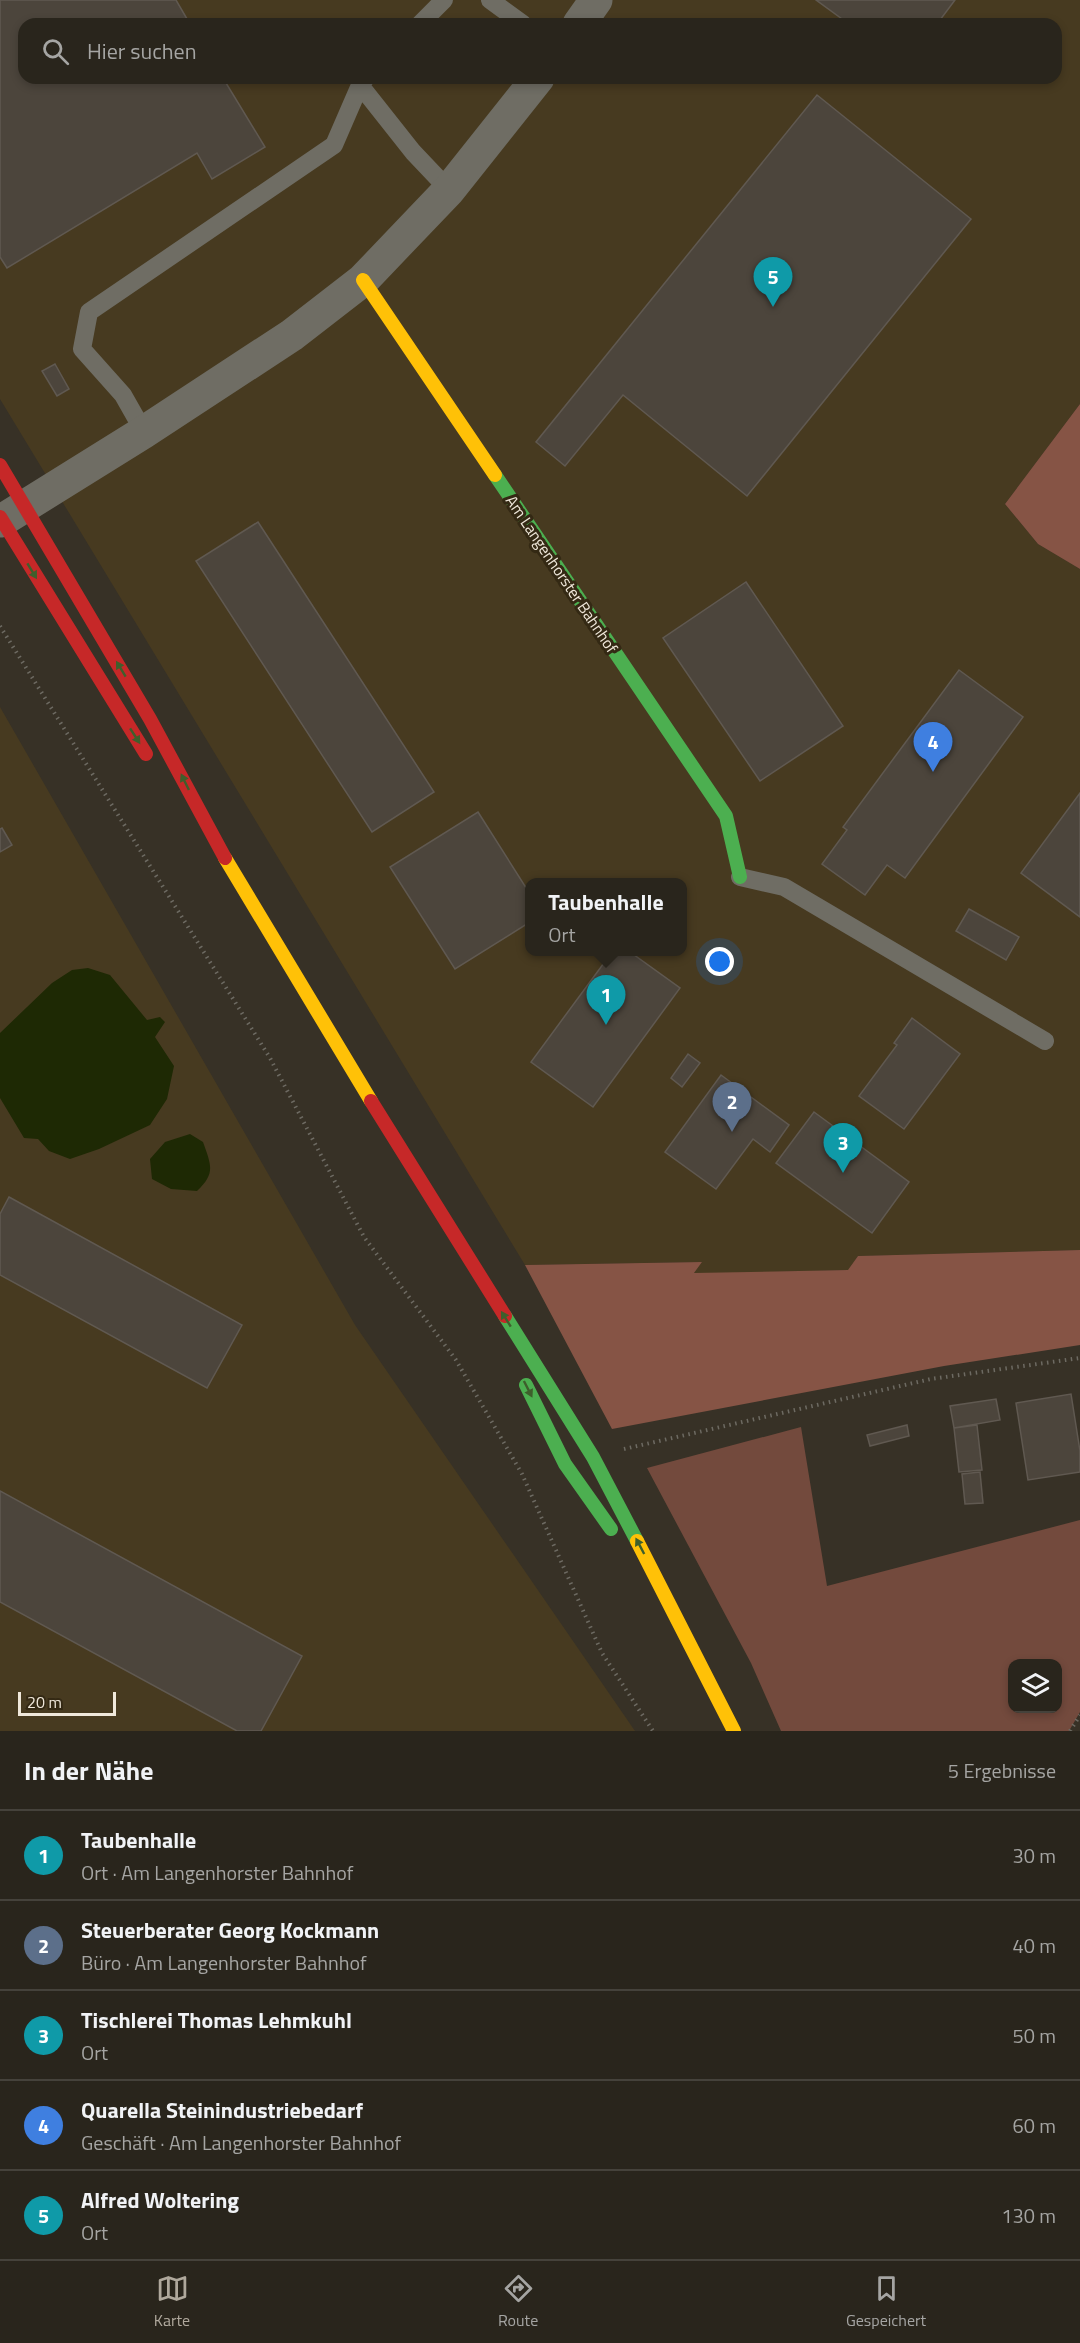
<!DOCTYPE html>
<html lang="de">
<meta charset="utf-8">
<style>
:root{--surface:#29251c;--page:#312d25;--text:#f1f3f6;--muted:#a5a5a3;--line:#45423b;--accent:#afa89c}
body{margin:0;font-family:"Titillium Web",sans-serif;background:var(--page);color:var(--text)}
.controls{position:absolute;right:18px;bottom:18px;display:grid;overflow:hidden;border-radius:12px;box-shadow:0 3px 9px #0003}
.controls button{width:54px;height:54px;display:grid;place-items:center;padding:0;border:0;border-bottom:2px solid var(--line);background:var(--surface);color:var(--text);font:30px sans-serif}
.scale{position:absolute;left:18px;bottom:15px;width:98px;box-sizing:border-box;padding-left:6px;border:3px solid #f0e8db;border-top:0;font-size:16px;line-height:21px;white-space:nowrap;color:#f0e8db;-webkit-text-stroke:4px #342914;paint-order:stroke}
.you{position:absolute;left:720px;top:962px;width:21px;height:21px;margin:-15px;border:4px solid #fff;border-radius:50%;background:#1a73e8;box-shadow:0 0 0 9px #1a73e833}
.badge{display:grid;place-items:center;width:39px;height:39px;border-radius:50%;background:var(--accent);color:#fff;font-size:20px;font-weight:700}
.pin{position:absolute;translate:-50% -50px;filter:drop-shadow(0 2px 3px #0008)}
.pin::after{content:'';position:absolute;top:32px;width:21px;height:18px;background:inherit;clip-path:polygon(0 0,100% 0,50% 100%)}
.popup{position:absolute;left:525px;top:878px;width:162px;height:78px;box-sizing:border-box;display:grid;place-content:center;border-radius:12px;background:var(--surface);filter:drop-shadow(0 2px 4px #0005);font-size:20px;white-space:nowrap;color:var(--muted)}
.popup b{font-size:22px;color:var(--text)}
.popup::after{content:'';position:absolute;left:50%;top:100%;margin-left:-12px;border:12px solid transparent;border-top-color:var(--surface)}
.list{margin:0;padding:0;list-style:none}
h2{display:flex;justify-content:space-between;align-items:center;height:78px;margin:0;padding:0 24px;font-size:26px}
h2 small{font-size:20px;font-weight:400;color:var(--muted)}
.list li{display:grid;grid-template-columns:39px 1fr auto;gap:18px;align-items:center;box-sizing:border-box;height:90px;padding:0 24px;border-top:2px solid var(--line)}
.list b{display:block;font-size:22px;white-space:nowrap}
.list p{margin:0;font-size:20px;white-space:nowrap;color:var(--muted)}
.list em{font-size:20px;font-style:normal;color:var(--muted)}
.icon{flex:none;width:33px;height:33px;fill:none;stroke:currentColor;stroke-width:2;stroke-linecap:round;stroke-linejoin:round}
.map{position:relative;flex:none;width:1080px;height:1731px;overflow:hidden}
.search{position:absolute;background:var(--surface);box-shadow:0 3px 9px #0003;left:18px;right:18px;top:18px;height:66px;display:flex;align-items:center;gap:15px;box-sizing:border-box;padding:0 21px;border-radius:18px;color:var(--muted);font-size:22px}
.sheet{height:528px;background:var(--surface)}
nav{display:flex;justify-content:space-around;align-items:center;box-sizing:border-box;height:84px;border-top:2px solid var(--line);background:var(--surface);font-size:16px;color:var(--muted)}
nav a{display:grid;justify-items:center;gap:3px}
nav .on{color:var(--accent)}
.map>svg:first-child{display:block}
</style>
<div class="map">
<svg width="1080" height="1731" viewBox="0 0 1080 1731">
<rect width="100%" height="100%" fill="#373126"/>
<path fill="#473a20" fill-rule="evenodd" d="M 0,0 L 1080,0 L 1080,404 L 1005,504 L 1038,544 L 1080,569 L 1080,1250 L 858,1256 L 849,1270 L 693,1274 L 702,1262 L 525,1265 L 0,399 ZM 24,24 L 1056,24 L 1056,78 L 24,78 ZM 530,882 L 682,882 L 682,952 L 530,952 Z
M 0,707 L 355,1325 L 635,1731 L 0,1731 Z"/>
<path fill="#734a3d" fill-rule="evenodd" d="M 801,1427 L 827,1586 L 1080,1520 L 1080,1712 L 1069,1731 L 781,1731 L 751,1663 L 647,1468 ZM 1012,1664 L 1058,1664 L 1058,1708 L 1012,1708 Z"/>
<path fill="#865445" d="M 1080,404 L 1080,569 L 1038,544 L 1005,504 Z
M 1080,1250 L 1080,1345 L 944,1366 L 612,1429 L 525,1265 L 702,1262 L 694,1273 L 848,1270 L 858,1256 Z"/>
<path fill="#1e2904" d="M 88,968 L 110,975 L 147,1020 L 160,1017 L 165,1022 L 155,1037 L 174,1066 L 167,1099 L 150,1125 L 99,1149 L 70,1159 L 49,1151 L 38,1139 L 24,1138 L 0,1098 L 0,1033 L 52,983 L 72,970 Z
M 190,1134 L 203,1142 C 211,1165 216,1173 197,1191 L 171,1189 L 152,1179 L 150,1159 L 165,1142 Z"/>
<path fill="#4c453c" stroke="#605951" stroke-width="1.5" d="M 0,0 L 176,0 L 190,24 L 24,24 L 24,78 L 223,78 L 265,147 L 212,179 L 197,153 L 7,268 L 0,257 Z
M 816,0 L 955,0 L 937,24 L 849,24 Z
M 817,95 L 971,219 L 747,496 L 623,395 L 565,466 L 536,442 Z
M 55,364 L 69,389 L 57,396 L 42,371 Z
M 258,522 L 434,792 L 372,832 L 196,561 Z
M 746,582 L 843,726 L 760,781 L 663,638 Z
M 959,670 L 1023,717 L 905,878 L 887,865 L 865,895 L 822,864 L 847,830 L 843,827 Z
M 1080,793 L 1080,917 L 1021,873 Z
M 478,812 L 530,894 L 530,922 L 455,969 L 390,867 Z
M 2,828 L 12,845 L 0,852 L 0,829 Z
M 969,909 L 1019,937 L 1006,960 L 956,931 Z
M 612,952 L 630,952 L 680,988 L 593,1107 L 531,1062 Z
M 912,1018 L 960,1054 L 904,1129 L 859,1096 L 897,1045 L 894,1043 Z
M 688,1054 L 700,1063 L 682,1087 L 671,1078 Z
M 721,1075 L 789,1125 L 770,1152 L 753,1139 L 716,1189 L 665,1152 Z
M 814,1112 L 909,1182 L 872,1233 L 776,1163 Z
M 9,1197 L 242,1325 L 207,1388 L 0,1275 L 0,1214 Z
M 1071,1394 L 1080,1451 L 1080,1472 L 1028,1480 L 1016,1403 Z
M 996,1399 L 1000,1420 L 954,1428 L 950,1406 Z
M 907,1425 L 909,1436 L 870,1446 L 867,1435 Z
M 977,1425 L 982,1470 L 959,1472 L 954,1428 Z
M 980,1472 L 983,1503 L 965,1504 L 962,1474 Z
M 0,1491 L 302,1656 L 261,1731 L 237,1731 L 0,1602 Z"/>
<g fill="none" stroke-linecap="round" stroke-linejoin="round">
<path stroke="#6d6a62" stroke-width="4" stroke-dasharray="1.5 4.5" stroke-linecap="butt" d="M 0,626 L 270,1058 L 364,1237 L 456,1360 L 522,1474 L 602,1653 L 653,1731
M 624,1449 L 931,1379 L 1080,1358
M 1070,1731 L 1080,1715"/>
<path stroke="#6f6d64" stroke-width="18" d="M 490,0 L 523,24
M 420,24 L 444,0
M 366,78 L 360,85 L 413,152 L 449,190
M 144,432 L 123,395 L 82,349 L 89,312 L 334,145 L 360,85
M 740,877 L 784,887 L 1045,1041"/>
<path stroke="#6f6d64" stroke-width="33" d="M 579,24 L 596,0
M 1,521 L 144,432 L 292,335 L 363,280 L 449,190 L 538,78"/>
<path stroke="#4caf50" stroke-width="14" d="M 495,475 L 726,816 L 740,877
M 505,1316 L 593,1457 L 637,1541
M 526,1385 L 565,1464 L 611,1529"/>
<path stroke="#ffc107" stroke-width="14" d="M 363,280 L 495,475
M 225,858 L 371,1101
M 637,1541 L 734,1731"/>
<path stroke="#c62828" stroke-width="14" d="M 0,465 L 150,719 L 225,858
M 0,517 L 146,754
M 371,1101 L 505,1316"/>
</g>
<defs><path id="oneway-solid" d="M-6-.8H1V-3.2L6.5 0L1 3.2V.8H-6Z" transform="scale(1.5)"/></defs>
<g fill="#3e5f2c">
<use href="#oneway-solid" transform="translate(32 571) rotate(59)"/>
<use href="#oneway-solid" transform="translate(121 669) rotate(-121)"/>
<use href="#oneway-solid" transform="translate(135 736) rotate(57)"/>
<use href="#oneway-solid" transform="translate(185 782) rotate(-116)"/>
<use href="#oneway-solid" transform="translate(506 1319) rotate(-122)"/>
<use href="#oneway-solid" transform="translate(528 1389) rotate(63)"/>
<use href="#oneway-solid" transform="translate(640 1546) rotate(-118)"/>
</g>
<g text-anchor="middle" stroke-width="6" stroke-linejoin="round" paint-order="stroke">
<g font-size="16" fill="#f0e8db" stroke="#342914">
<text transform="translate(562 574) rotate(56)" y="6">Am Langenhorster Bahnhof</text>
</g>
</g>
</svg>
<div class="controls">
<button><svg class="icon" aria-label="layers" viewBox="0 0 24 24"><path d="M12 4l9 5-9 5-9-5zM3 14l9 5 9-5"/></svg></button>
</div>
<div class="scale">20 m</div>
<div class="you"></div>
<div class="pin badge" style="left:606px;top:1025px;background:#0f9aa8">1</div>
<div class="popup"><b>Taubenhalle</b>Ort</div>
<div class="pin badge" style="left:732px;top:1132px;background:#5c6f8a">2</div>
<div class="pin badge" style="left:843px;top:1173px;background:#0f9aa8">3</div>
<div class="pin badge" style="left:933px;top:772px;background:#3f7fe0">4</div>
<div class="pin badge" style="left:773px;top:307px;background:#0f9aa8">5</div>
<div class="search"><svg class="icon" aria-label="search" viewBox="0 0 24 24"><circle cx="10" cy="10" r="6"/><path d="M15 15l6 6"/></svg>Hier suchen</div>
</div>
<section class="sheet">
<h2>In der Nähe<small>5 Ergebnisse</small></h2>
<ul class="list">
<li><span class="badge" style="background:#0f9aa8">1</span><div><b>Taubenhalle</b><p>Ort · Am Langenhorster Bahnhof</p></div><em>30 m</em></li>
<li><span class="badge" style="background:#5c6f8a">2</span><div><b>Steuerberater Georg Kockmann</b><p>Büro · Am Langenhorster Bahnhof</p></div><em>40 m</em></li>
<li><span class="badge" style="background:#0f9aa8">3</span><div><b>Tischlerei Thomas Lehmkuhl</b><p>Ort</p></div><em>50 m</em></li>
<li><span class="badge" style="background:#3f7fe0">4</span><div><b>Quarella Steinindustriebedarf</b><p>Geschäft · Am Langenhorster Bahnhof</p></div><em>60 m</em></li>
<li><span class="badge" style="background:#0f9aa8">5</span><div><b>Alfred Woltering</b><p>Ort</p></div><em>130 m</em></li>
</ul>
</section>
<nav>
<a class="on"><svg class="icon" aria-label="map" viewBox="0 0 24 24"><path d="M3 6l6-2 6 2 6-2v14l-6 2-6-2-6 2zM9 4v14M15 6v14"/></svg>Karte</a>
<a><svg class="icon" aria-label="directions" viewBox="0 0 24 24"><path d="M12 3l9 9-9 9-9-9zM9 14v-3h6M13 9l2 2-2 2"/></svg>Route</a>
<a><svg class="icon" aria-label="saved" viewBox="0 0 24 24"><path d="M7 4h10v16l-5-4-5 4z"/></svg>Gespeichert</a>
</nav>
